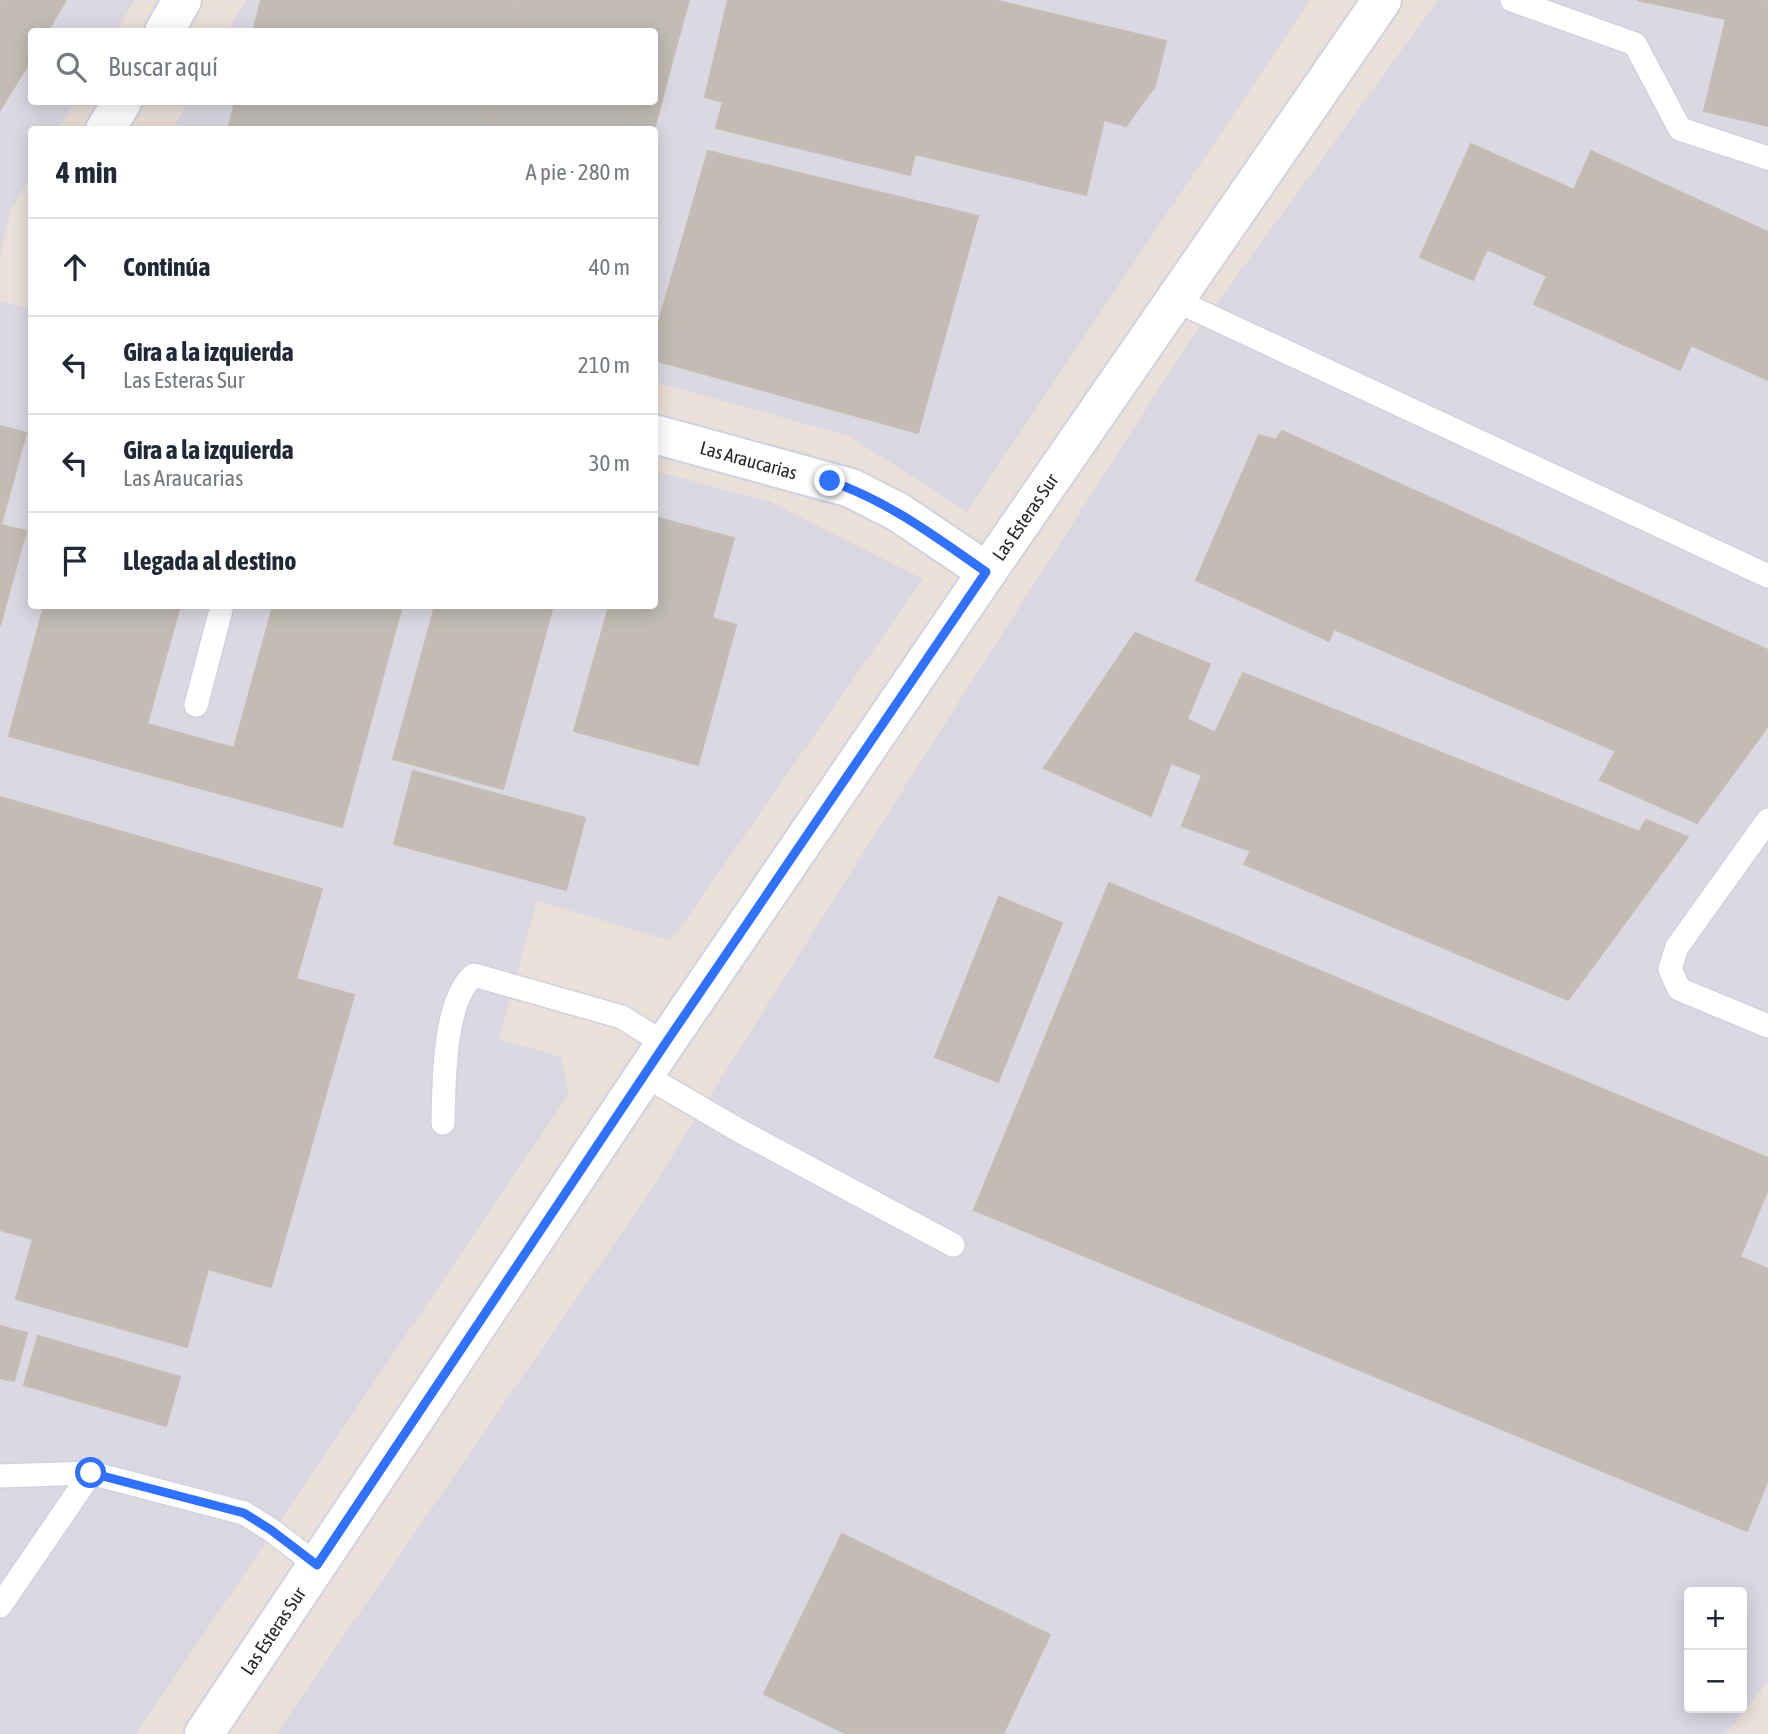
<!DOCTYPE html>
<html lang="es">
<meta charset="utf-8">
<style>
:root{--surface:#fff;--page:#f6f6f7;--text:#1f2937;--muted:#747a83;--line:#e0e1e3}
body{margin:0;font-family:"Asap Condensed",sans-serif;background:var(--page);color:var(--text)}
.controls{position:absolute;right:21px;bottom:21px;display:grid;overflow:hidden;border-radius:7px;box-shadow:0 4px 18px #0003}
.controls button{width:63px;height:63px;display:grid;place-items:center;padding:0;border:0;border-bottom:2px solid var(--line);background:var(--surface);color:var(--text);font:35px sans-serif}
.stop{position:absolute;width:21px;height:21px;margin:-16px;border:5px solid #3171ff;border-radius:50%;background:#fff}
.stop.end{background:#3171ff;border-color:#fff;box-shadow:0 2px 7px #0008}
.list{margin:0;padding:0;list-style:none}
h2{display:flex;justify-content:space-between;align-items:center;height:91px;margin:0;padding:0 28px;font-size:30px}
h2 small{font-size:23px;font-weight:400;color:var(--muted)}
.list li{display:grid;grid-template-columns:46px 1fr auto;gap:21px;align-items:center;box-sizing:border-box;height:98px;padding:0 28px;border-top:2px solid var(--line)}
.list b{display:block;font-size:26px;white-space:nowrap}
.list p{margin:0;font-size:23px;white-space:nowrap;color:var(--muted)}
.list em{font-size:23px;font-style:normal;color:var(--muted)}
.icon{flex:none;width:38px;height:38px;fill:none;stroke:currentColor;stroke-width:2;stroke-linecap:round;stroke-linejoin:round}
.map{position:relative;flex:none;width:1768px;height:1734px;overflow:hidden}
.search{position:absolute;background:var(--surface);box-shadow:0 4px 18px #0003;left:28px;top:28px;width:630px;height:77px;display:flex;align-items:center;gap:18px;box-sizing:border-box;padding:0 24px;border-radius:7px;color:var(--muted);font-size:26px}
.panel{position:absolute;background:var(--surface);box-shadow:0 4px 18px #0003;left:28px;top:126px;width:630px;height:483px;border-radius:7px}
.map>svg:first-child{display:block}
</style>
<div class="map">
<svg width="1768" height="1734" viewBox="0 0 1768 1734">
<rect width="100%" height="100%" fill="#ebe0d7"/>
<path fill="#dad9e3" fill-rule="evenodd" d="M 0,0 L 135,0 L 116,31 L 32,32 L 32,102 L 75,102 L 59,129 L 32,130 L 31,175 L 11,210 L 0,255 Z
M 246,0 L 1310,0 L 967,512 L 849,436 L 655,382 L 654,130 L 172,130 L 188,102 L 654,102 L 654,32 L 228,31 Z
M 1438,0 L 1768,0 L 1768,1681 L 1726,1734 L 276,1734 L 645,1199 L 933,742 L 1190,340 ZM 1689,1592 L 1742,1592 L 1742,1708 L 1689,1708 Z
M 0,301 L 31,309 L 32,606 L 654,606 L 655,471 L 771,502 L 923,579 L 671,941 L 537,901 L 499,1039 L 561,1057 L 569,1094 L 136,1734 L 0,1734 Z"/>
<path fill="#c2bcb4" stroke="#c6bcb1" stroke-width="2" d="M 0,0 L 66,0 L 47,32 L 32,32 L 32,58 L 0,110 Z
M 261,0 L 520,0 L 512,32 L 253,32 Z
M 520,0 L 689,0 L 670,69 L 654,65 L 654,32 L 528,32 L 513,27 Z
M 728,0 L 994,0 L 1166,41 L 1155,86 L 1126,126 L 1104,120 L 1086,195 L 915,154 L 910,175 L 716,128 L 723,102 L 705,97 Z
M 1637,0 L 1768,0 L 1768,126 L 1704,111 L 1726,19 Z
M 654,65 L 670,69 L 654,130 L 486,130 L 493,102 L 654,102 Z
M 235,102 L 493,102 L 486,130 L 228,130 Z
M 1471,144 L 1574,190 L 1591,151 L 1768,232 L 1768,380 L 1691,345 L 1680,370 L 1534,304 L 1547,276 L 1487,249 L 1473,280 L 1420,257 Z
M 708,151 L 978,216 L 918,433 L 654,360 L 654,339 Z
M 0,426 L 26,433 L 1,525 L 26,531 L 0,626 Z
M 1282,431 L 1768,650 L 1768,726 L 1697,823 L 1600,780 L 1616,751 L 1334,629 L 1329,641 L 1196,580 L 1259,435 L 1276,440 Z
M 654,517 L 734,538 L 712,618 L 736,625 L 698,765 L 574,731 L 609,606 L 654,606 Z
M 44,606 L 180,606 L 147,724 L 234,748 L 273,606 L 402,606 L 342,827 L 9,736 Z
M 435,606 L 553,606 L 503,789 L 393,759 Z
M 1135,633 L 1210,664 L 1187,719 L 1215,733 L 1243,673 L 1639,832 L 1646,820 L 1688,837 L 1568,1000 L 1244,864 L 1251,851 L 1182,826 L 1202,775 L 1171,763 L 1151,816 L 1044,768 Z
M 413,771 L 585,818 L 566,890 L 394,844 Z
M 0,797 L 322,889 L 296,979 L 354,995 L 271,1287 L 208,1269 L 187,1347 L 16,1299 L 33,1239 L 0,1230 Z
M 1109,883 L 1768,1158 L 1768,1189 L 1740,1257 L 1768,1269 L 1768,1480 L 1747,1531 L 974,1210 Z
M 999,897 L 1062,923 L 998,1082 L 935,1057 Z
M 0,1326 L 27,1333 L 14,1381 L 0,1378 Z
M 38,1336 L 180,1377 L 166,1426 L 24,1385 Z
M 842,1534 L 1050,1635 L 1003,1734 L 847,1734 L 764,1694 Z"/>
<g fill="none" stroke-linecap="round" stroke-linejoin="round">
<g stroke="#cdd3e2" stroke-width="26">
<path id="lane" d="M 1512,0 L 1635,44 L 1680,129 L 1768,158
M 1175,300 L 1768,576
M 196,705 L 222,606
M 1768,820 L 1677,947 L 1670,969 L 1679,989 L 1768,1026
M 644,1075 L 740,1131 L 953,1245
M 443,1123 C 444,1085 443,1000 474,975 L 622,1017 L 665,1044
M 0,1476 L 91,1473 L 244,1513 L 271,1530 L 317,1565
M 0,1606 L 91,1473"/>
</g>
<g stroke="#cdd3e2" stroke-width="42">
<g id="street">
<path d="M 164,32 L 182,0"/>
<path d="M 105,130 L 122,102"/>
<path id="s1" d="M 654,434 L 851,488 L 898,512 L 987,572"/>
<path id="s2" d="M 204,1734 L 665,1044 L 987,572 L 1382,0"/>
</g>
</g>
<use href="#lane" stroke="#fff" stroke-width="23"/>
<use href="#street" stroke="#fff" stroke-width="38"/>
</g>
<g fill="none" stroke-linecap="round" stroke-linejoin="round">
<path stroke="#3171ff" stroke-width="9" d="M 91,1473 L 244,1513 L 271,1530 L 317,1565 L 665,1044 L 986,572 C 936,537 888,501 830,481"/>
</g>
<g text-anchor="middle" stroke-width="5" stroke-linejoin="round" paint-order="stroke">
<g font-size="19" fill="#272727" stroke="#fff">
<text dy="7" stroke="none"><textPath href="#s1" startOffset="98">Las Araucarias</textPath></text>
<text dy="7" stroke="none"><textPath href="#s2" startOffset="1468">Las Esteras Sur</textPath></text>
<text dy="7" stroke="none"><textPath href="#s2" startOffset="124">Las Esteras Sur</textPath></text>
</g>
</g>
</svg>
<div class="controls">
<button>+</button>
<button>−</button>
</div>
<div class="stop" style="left:91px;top:1473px"></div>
<div class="stop end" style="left:830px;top:481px"></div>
<div class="search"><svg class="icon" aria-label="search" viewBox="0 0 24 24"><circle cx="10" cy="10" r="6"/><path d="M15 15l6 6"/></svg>Buscar aquí</div>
<section class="panel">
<h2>4 min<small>A pie · 280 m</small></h2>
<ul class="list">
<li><svg class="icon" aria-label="ahead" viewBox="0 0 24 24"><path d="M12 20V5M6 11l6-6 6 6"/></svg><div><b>Continúa</b></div><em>40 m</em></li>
<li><svg class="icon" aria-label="left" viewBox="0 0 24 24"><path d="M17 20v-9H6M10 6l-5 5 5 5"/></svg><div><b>Gira a la izquierda</b><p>Las Esteras Sur</p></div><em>210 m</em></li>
<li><svg class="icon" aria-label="left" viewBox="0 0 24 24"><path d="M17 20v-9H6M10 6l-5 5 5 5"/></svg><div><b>Gira a la izquierda</b><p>Las Araucarias</p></div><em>30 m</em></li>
<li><svg class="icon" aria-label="arrive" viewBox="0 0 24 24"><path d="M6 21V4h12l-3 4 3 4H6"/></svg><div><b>Llegada al destino</b></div></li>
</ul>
</section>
</div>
